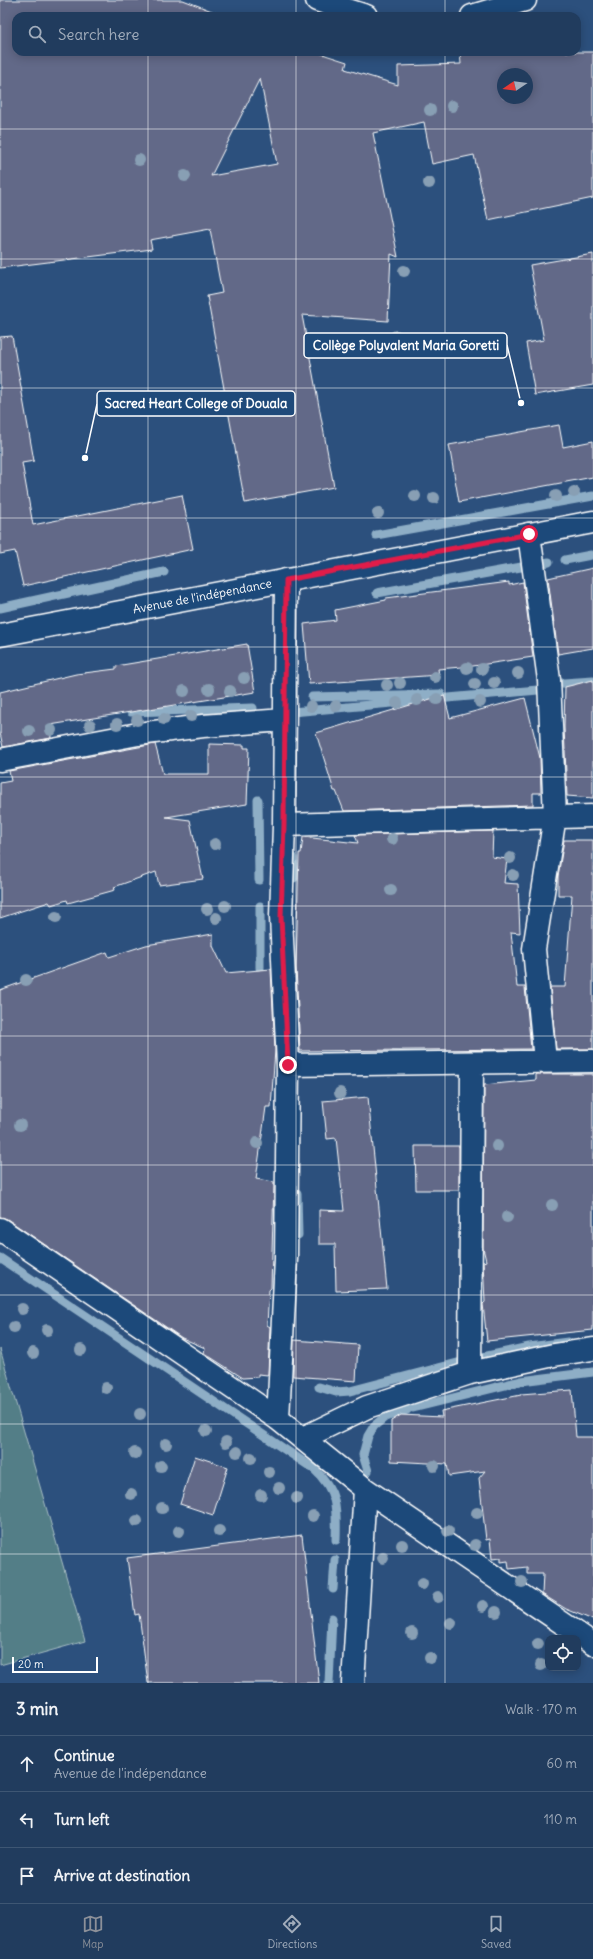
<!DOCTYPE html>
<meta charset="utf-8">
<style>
:root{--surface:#213c5e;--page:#294364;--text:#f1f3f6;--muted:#a2adbc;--line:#3e5673;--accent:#8c9099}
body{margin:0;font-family:Delius,sans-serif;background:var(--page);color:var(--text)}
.controls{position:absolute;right:12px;bottom:12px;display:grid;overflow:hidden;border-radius:8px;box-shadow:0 2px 10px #0003}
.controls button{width:36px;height:36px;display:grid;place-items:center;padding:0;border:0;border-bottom:1px solid var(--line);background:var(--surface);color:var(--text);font:20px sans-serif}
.compass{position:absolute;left:497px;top:68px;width:36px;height:36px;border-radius:50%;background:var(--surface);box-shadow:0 2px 10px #0003;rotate:257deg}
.scale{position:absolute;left:12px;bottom:10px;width:86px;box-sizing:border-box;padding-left:4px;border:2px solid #fff;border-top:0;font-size:11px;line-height:14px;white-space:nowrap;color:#fff;-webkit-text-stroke:3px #1f4a7a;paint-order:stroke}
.stop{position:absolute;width:12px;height:12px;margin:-9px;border:3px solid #e11d48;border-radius:50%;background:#fff}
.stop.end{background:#e11d48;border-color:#fff;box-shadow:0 1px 4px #0008}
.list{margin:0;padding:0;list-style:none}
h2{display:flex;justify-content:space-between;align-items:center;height:52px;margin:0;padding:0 16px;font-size:17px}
h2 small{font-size:13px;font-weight:400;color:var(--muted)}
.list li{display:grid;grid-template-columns:26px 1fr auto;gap:12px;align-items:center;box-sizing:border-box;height:56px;padding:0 16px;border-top:1px solid var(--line)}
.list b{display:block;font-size:15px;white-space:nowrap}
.list p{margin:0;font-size:13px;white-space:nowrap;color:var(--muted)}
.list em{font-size:13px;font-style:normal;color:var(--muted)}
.icon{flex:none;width:22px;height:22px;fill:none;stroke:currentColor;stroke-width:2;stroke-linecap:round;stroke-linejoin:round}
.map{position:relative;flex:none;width:593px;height:1683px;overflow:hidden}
.search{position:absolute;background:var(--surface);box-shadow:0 2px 10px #0003;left:12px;right:12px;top:12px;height:44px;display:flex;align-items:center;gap:10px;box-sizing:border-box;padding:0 14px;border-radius:12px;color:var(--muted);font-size:15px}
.sheet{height:220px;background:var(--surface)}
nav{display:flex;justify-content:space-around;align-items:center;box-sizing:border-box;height:56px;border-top:1px solid var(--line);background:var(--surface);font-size:11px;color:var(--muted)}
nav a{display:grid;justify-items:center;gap:2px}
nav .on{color:var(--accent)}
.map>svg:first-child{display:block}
</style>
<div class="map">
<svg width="593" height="1683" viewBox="0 0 593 1683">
<rect width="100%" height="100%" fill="#2c507d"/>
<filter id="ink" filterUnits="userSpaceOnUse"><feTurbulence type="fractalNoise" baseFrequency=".025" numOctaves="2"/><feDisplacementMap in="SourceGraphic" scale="8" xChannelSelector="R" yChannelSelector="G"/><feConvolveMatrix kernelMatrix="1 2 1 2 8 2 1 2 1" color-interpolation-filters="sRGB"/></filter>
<g filter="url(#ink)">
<path fill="#527e87" stroke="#a8bec3" d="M 0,1349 L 85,1641 L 0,1665 Z"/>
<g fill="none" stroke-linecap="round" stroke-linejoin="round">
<path stroke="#8eaec6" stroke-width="9" d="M 376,535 L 593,496
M 565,560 L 591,555
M 377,593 L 549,562
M 0,608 L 164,572
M 549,684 L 593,681
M 312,697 L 441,694
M 131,712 L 253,708
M 292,712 L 538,690
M 258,800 L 259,880
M 293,857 L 294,878
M 260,906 L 260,968
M 297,1194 L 298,1235
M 0,1258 L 314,1469 C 338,1491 337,1509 336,1540
M 473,1359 L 529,1347 L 568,1342
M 319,1387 L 336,1392 L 350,1391 L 465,1361
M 413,1408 L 521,1381 L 593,1372
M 368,1471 L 363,1455 L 368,1436 L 374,1426 L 385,1417 L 407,1410
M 333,1589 L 335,1560
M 329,1683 L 332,1618"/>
</g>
<path fill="#626988" stroke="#fff" fill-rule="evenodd" d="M 0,0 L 183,0 L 225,16 L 16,16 L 16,52 L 316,52 L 347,62 L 345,69 L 398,85 L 398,66 L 461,64 L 460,52 L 593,52 L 593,198 L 488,220 L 474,155 L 432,164 L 424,122 L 373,133 L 398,257 L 391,254 L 388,321 L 302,315 L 334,487 L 245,503 L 207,296 L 222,293 L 210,229 L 150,240 L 152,249 L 0,268 ZM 503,74 L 527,74 L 527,98 L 503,98 ZM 260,78 L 277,164 L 211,176 Z
M 593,254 L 593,385 L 535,395 L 526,343 L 544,340 L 530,265 Z
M 12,336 L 34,461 L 22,463 L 33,525 L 182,495 L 193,549 L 23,586 L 15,551 L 0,554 L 0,337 Z
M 559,425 L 563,447 L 593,441 L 593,477 L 459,502 L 449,445 Z
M 593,568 L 593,648 L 558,654 L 548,578 Z
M 509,582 L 509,585 L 523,582 L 533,657 L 473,666 L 438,669 L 439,675 L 309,684 L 304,624 L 336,620 L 335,610 L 386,600 L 386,598 Z
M 247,644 L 255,692 L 50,725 L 51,738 L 3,747 L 0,733 L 0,692 L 76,674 L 116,669 L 116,666 Z
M 593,680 L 593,798 L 567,796 L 564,727 L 565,687 Z
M 444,695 L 450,718 L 525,698 L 540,758 L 541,793 L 533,793 L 533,805 L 344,811 L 336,791 L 334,791 L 316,733 Z
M 155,744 L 163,774 L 209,774 L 209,744 L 244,745 L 244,748 L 249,748 L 247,804 L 166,817 L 190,820 L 203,879 L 159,885 L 156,872 L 114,887 L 115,890 L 68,903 L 67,900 L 51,905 L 49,902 L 0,918 L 0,783 L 11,781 L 9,771 Z
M 493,831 L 492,857 L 507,859 L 504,883 L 518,884 L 520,933 L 511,932 L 517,987 L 525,987 L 531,1049 L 300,1051 L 296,967 L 299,853 L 301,853 L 303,837 L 358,843 L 355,835 Z
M 564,840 L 593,840 L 593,1049 L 556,1049 L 550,987 L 565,987 L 572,895 L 558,895 L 558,876 Z
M 213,934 L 213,946 L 226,973 L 271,969 L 275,1050 L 271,1107 L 266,1107 L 256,1179 L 274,1182 L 271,1288 L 269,1290 L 267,1325 L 270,1327 L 268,1375 L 258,1374 L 258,1377 L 243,1378 L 204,1353 L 205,1348 L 182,1338 L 7,1219 L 0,1217 L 0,990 L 107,952 L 109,957 L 146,945 Z
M 536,1074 L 593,1074 L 593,1330 L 487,1341 L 483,1304 L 485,1302 L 483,1262 L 486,1261 L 483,1248 L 484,1085 L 536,1080 Z
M 368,1097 L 387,1289 L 336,1291 L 335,1244 L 319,1244 L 319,1210 L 344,1211 L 336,1138 L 327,1139 L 323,1101 Z
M 415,1146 L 459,1146 L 459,1190 L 416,1190 Z
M 294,1340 L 358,1345 L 356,1381 L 293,1376 Z
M 572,1390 L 576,1437 L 593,1437 L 593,1620 L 566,1609 L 542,1594 L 543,1574 L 527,1574 L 527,1567 L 509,1569 L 508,1561 L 501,1562 L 501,1558 L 492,1559 L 490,1539 L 486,1540 L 479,1478 L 485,1471 L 449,1476 L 447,1464 L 391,1461 L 391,1421 L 401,1415 L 442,1417 L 441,1411 L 521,1395 L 521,1394 Z
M 195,1456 L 228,1467 L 213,1515 L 180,1504 Z
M 302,1535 L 319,1683 L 148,1683 L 139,1614 L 135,1615 L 127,1558 Z"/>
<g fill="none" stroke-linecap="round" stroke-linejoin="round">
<g stroke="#fff" stroke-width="25">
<path id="minor" d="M 317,0 L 366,16
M 472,16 L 525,0
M 529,534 L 549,680 L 555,816 L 534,949 L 545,1061
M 0,760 L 138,734 L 203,726 L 284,720
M 284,825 L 593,816
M 288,1065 L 593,1061
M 0,1229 L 278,1419 L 365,1489 L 593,1644
M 470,1373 L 472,1063
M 278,1419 L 286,1259 L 288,1065 L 281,917 L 284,825 L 286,580
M 303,1438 L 367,1407 L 470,1373 L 554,1355 L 593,1349
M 353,1683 L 365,1489"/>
</g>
<g stroke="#fff" stroke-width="25">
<g id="secondary">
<path id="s1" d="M 0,635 L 593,522"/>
</g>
</g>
<use href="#minor" stroke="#1f4a7a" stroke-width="22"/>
<use href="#secondary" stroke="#1f4a7a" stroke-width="22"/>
</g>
<g fill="#889fb4">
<circle cx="452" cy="106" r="6"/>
<circle cx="430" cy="110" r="6"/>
<circle cx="139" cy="160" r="6"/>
<circle cx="185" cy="176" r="6"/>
<circle cx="429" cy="183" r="6"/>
<circle cx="404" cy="271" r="6"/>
<circle cx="396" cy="336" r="6"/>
<circle cx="574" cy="492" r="6"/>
<circle cx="415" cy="496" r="6"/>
<circle cx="556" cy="496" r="6"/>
<circle cx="434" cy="498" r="6"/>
<circle cx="378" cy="513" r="6"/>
<circle cx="467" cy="668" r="6"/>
<circle cx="482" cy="669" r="6"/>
<circle cx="518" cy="673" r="6"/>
<circle cx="435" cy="677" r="6"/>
<circle cx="244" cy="678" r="6"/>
<circle cx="400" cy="683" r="6"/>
<circle cx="494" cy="683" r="6"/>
<circle cx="475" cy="684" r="6"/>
<circle cx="387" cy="685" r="6"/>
<circle cx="209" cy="689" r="6"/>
<circle cx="184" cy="691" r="6"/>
<circle cx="230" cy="691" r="6"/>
<circle cx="437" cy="699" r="6"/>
<circle cx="417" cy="700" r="6"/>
<circle cx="480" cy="702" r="6"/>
<circle cx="397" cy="703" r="6"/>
<circle cx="311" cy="706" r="6"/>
<circle cx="336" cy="706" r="6"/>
<circle cx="191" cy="716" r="6"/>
<circle cx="164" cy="719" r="6"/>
<circle cx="137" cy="720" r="6"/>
<circle cx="117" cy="724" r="6"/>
<circle cx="90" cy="725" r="6"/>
<circle cx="51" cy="730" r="6"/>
<circle cx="29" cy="731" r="6"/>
<circle cx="392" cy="839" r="6"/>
<circle cx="215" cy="844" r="6"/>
<circle cx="510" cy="858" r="6"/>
<circle cx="513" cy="875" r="6"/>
<circle cx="391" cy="890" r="6"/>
<circle cx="225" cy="906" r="6"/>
<circle cx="207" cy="909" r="6"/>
<circle cx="56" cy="917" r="6"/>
<circle cx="216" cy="918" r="6"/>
<circle cx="26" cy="980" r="6"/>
<circle cx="340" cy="1093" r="6"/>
<circle cx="20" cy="1125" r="6"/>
<circle cx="257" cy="1143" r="6"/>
<circle cx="497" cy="1146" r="6"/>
<circle cx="552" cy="1205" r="6"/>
<circle cx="507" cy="1217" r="6"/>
<circle cx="22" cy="1309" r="6"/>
<circle cx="14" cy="1327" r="6"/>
<circle cx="47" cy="1330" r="6"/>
<circle cx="81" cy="1350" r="6"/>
<circle cx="33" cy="1353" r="6"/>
<circle cx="106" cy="1388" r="6"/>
<circle cx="140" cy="1414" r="6"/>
<circle cx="206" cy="1431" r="6"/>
<circle cx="226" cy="1442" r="6"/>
<circle cx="166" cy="1444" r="6"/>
<circle cx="237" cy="1452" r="6"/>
<circle cx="135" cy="1453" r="6"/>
<circle cx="251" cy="1458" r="6"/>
<circle cx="161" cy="1466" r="6"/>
<circle cx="434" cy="1466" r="6"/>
<circle cx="269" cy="1472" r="6"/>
<circle cx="279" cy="1488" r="6"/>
<circle cx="131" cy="1494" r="6"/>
<circle cx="261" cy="1495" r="6"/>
<circle cx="297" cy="1498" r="6"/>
<circle cx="162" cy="1508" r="6"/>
<circle cx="477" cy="1513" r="6"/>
<circle cx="313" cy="1516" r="6"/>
<circle cx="137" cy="1521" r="6"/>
<circle cx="179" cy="1531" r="6"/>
<circle cx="219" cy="1531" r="6"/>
<circle cx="448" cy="1531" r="6"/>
<circle cx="402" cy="1545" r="6"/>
<circle cx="475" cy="1545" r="6"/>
<circle cx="383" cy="1558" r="6"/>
<circle cx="522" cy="1582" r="6"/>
<circle cx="422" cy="1584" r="6"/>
<circle cx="438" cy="1597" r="6"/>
<circle cx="483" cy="1606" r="6"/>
<circle cx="496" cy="1612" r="6"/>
<circle cx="451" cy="1623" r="6"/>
<circle cx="412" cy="1633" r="6"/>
<circle cx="538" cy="1644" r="6"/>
<circle cx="430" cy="1658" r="6"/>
<circle cx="541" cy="1665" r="6"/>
</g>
</g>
<g fill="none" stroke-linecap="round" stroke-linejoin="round" filter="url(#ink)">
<path stroke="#e11d48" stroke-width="5" d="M 288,1065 L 281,917 L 284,825 L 286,580 L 529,534"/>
</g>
<path fill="none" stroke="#fff" stroke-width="1" stroke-opacity="0.55" d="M 148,0 L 148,16M 296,0 L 296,16M 445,0 L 445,16M 148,52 L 148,1683M 296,52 L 296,1683M 445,52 L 445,1683M 0,129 L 593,129M 0,259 L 593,259M 0,388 L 593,388M 0,518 L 593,518M 0,647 L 593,647M 0,777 L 593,777M 0,906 L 593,906M 0,1036 L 593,1036M 0,1165 L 593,1165M 0,1295 L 593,1295M 0,1424 L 593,1424M 0,1554 L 593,1554"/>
<g text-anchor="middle" stroke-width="3" stroke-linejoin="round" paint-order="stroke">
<g font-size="12" fill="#fff" stroke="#1f4a7a">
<text dy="4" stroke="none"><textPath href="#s1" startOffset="206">Avenue de l'indépendance</textPath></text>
</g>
</g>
<path fill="none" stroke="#fff" stroke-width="1.5" d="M521 403L507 345M85 458L97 404"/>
<g fill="#fff" stroke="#1f4a7a" stroke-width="1.5">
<circle cx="521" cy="403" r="4"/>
<circle cx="85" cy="458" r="4"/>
</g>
<g fill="#1f4a7a" stroke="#fff" stroke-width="1.5">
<rect x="304" y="333" width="203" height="25" rx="4"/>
<rect x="97" y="391" width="198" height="25" rx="4"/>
</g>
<g font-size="13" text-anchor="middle" font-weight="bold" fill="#fff">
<text x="406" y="350">Collège Polyvalent Maria Goretti</text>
<text x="196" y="408">Sacred Heart College of Douala</text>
</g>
</svg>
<div class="controls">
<button><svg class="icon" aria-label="locate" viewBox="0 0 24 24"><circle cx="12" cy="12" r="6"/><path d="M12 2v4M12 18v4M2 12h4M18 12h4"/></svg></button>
</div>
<svg class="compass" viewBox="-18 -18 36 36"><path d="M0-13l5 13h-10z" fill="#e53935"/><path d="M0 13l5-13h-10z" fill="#a2adbc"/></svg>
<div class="scale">20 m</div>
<div class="stop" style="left:529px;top:534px"></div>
<div class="stop end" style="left:288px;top:1065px"></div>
<div class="search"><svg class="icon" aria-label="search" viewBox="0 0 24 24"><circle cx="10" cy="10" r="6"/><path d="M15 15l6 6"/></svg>Search here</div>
</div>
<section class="sheet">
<h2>3 min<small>Walk · 170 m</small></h2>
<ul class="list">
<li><svg class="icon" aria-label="ahead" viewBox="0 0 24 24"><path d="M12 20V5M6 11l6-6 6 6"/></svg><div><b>Continue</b><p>Avenue de l'indépendance</p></div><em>60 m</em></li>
<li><svg class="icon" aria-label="left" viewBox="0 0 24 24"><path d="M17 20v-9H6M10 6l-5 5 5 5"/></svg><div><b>Turn left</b></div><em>110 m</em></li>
<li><svg class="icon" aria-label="arrive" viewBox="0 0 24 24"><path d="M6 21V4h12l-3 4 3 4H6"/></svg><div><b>Arrive at destination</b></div></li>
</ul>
</section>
<nav>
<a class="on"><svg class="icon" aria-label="map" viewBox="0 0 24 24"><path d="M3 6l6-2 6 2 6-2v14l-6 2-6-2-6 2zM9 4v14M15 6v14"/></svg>Map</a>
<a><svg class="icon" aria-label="directions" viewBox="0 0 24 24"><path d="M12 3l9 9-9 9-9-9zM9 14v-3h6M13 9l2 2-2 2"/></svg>Directions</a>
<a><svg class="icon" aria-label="saved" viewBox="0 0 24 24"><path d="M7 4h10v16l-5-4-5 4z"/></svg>Saved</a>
</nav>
